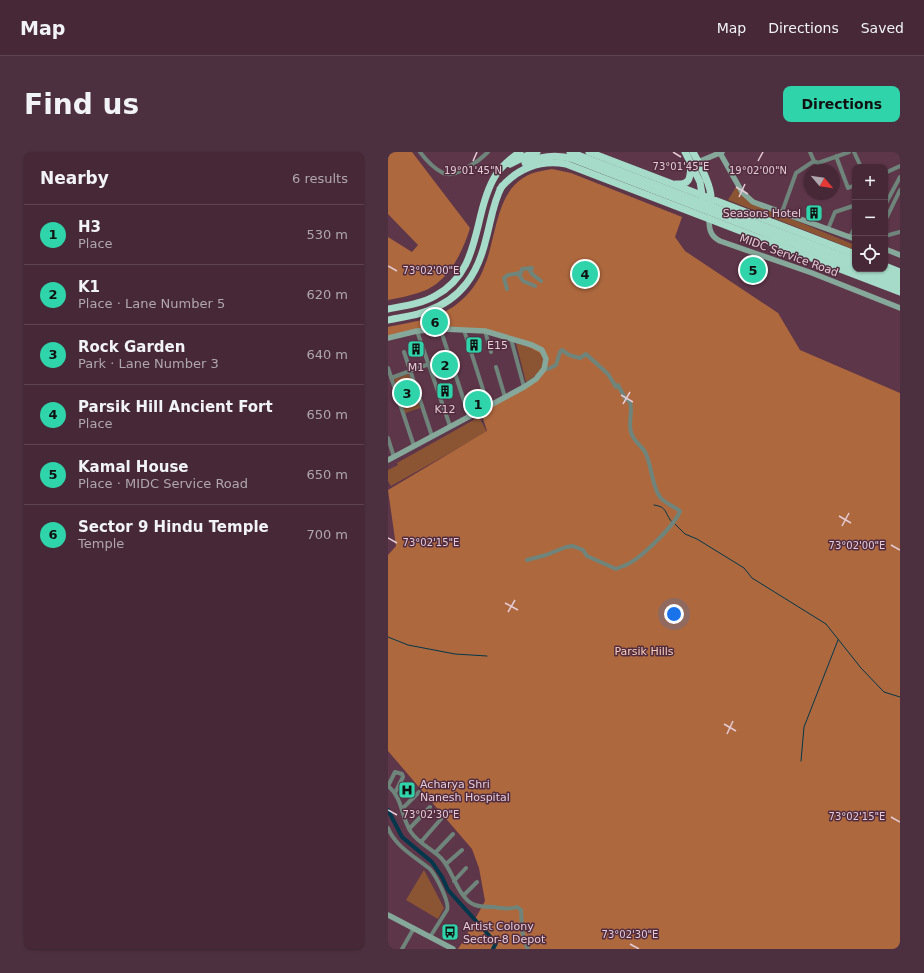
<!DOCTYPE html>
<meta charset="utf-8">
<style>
:root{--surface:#462837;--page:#4d303f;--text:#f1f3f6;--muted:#b0a6ad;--line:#5e4452;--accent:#2fd4aa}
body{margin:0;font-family:"DejaVu Sans",sans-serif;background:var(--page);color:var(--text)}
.controls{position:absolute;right:12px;top:12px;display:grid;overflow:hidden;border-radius:8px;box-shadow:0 1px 3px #0004}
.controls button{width:36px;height:36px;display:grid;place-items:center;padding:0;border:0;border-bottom:1px solid var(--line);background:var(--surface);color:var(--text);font:20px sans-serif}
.compass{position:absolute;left:416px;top:12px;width:36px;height:36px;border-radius:50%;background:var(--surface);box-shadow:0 1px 3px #0004;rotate:119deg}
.you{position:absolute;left:286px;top:462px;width:14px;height:14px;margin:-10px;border:3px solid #fff;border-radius:50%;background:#1a73e8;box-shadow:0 0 0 6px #1a73e833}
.badge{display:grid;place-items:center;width:26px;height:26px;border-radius:50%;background:var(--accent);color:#111;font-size:13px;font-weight:700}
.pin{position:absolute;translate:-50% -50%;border:2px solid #fff;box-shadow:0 1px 4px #0006}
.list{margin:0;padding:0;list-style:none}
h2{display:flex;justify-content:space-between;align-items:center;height:52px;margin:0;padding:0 16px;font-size:17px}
h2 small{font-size:13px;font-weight:400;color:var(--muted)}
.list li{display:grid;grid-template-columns:26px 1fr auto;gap:12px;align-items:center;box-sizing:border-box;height:60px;padding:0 16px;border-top:1px solid var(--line)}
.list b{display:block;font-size:15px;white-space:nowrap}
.list p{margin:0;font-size:13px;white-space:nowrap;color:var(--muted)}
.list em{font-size:13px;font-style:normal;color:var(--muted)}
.icon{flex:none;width:22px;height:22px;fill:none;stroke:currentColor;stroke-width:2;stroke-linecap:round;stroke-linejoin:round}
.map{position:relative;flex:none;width:512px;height:797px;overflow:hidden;border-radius:8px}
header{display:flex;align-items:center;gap:24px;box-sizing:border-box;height:56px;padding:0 20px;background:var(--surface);border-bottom:1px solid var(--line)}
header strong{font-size:19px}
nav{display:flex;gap:22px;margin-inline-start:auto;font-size:14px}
.intro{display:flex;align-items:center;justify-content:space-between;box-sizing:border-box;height:96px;padding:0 24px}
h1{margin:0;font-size:28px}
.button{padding:10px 18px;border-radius:8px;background:var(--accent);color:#111;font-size:14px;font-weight:700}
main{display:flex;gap:24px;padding:0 24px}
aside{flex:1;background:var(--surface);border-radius:8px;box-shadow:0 1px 3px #0004}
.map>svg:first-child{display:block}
</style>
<header>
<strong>Map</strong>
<nav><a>Map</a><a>Directions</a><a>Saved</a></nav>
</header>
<div class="intro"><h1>Find us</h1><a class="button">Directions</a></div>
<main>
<aside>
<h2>Nearby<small>6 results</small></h2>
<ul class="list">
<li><span class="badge">1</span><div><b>H3</b><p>Place</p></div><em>530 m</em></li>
<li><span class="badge">2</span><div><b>K1</b><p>Place · Lane Number 5</p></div><em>620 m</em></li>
<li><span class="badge">3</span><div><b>Rock Garden</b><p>Park · Lane Number 3</p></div><em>640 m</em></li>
<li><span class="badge">4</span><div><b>Parsik Hill Ancient Fort</b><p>Place</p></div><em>650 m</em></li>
<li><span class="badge">5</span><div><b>Kamal House</b><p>Place · MIDC Service Road</p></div><em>650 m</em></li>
<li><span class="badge">6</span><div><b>Sector 9 Hindu Temple</b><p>Temple</p></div><em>700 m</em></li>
</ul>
</aside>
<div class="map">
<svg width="512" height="797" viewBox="0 0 512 797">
<rect width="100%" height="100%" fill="#5e3649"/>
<path fill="#8b5534" d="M 348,35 L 384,59 L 467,93 L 467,98 L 340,48 Z
M 128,191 L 141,195 L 153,200 C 159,216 151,222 138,230 Z
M 21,222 L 32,256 L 17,261 L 6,227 Z
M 91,265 L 99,280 L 3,334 L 0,329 L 0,318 L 10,313 L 9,311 Z
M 36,718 L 56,756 L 50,767 L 18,748 Z"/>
<path fill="#ae683e" d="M 0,0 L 24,0 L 82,76 C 74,102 59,133 30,141 C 21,144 10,146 0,148 L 0,85 L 24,100 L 30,93 L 0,62 Z
M 164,17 L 183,21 L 294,65 L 287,85 L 297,99 L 390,161 L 412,198 L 512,241 L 512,797 L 70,797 L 74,791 L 97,749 L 91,716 L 84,697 L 0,599 L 0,403 L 8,394 L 0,338 L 99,279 L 93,260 L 137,237 L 160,208 L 150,200 L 122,185 L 53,174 L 0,187 L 0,175 C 23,170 50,167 69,152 C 81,143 92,128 97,113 C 108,86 108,43 135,26 C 144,20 153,19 164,17 Z"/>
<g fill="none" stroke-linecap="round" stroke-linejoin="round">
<path stroke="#00374c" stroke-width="1" d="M 266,353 C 280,355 276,361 284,370
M 287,372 L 297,382 L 309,387 L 356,416 L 364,426 L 438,472 L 473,516 L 496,540 L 512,545
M 0,485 L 20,493 L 67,502 L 99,504
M 413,609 L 416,575 L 450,488"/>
<path stroke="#00374c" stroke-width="4" d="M 0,658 L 14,685 L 44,710 L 54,725 L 60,738 L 108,791 L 105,797"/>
<path stroke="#6f857c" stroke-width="4" d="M 32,0 C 38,8 45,16 55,21 C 67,27 92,8 100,0
M 422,0 L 426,9
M 466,0 L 473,15
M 448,4 L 460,36 L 467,33
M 497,21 L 512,14
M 497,53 L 512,25
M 394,60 L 408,21 L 426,9 L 430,11 L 461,0
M 497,69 L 512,38
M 440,77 L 447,60 L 465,54 L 467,57
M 497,84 L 512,80
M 462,85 L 467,75
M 141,116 L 144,122 L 153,129
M 130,121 L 135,129 L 147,134
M 119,137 L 116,126 L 120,123 L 133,121 L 134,117 L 144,116
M 76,178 L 100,253
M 29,179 L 62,274
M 97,179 L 103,200
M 55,185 L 81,264
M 123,187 L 136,235
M 16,200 L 44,284
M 108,215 L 117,245
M 0,216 L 26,294
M 3,226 L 41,212
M 0,286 L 6,305
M 139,408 L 158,403 L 178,395 L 185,394 L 195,398 L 199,404 L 228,417 C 232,415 236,414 240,412 C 254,405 287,373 292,359 C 286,354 276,351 272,345 C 263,333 264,312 257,300 C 253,293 245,289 243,280 C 240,270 245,260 242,250 L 237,246 L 230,233 L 228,235 L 220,222 L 198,202 L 192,206 L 181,203 L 174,198 L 172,200 L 168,213 L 160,217 L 157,216
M 0,634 C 15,646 13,666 23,680 C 30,691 44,697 53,706 C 65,718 70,747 87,753 C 93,755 99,755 105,755 C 114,756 121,758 129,755 L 133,758 C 134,772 133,784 140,797
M 0,634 L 7,620 L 14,622 L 15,625 L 7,641
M 14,657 L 31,640
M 0,676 C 7,694 27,705 42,717 C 48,724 62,750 59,758 L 42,785
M 21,677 L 42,655
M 33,690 L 53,667
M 47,701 L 65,682
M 58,712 L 74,698
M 66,729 L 78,716
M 76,743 L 89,730
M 14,797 L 26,776"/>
<path stroke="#85a89b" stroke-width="5.5" d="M 332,1 L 354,40 L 365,50 L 467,87
M 310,10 L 334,0
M 321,66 C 321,77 322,84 332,89 L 424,121 L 512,156
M 497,97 L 512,103
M 0,186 L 29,179 L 55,177 L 97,179 L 144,193 L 154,198 L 158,207 L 156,217 L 148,227 L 136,235 L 0,308
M 0,763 L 65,797"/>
<path stroke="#a5dbc8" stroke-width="7" d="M 201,0 L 467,102
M 297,0 L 312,30 L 315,48
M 305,0 C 312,13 325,36 323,50
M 122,12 L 140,3 L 149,0
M 288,32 C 303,33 302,25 303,13
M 112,37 C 128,17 152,7 178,12 L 512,140
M 497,114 L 512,120
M 470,117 L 512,133
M 487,117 L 512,127
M 0,157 C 16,154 33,152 47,144 C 94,119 84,66 106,26 C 112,15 122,7 132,0
M 0,168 C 13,165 27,164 39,159 C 74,147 90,121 98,87 C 103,69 105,50 114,34"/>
<path stroke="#a5dbc8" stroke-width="7" d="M 182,0 L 467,109
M 137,11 C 153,4 168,2 185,7 L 467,116"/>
</g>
<path fill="none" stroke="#e4cbd6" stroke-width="1.5" d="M 285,0 L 293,5M 85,9 L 89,0M 370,9 L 375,0M 348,35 L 360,42M 351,45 L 357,32M 0,114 L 9,119M 233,243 L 245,250M 235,252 L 242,240M 451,364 L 463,371M 454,374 L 461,361M 0,386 L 9,391M 503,393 L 512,398M 117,451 L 130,458M 120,460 L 127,448M 336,572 L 348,579M 339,582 L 345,569M 0,658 L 9,663M 503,665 L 512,670M 242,792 L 251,797"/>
<defs>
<g id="building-square" transform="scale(0.9)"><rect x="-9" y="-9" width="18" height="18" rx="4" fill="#2fd4aa" stroke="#522c3e"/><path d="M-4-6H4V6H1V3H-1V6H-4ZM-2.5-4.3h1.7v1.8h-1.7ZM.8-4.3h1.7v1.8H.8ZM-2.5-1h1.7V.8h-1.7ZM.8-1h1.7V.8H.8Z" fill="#111"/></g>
<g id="hospital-square" transform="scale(0.9)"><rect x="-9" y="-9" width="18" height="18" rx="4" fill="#2fd4aa" stroke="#522c3e"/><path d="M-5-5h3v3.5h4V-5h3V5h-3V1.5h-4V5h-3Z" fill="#111"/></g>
<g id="bus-square" transform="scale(0.9)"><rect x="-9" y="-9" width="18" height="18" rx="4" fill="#2fd4aa" stroke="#522c3e"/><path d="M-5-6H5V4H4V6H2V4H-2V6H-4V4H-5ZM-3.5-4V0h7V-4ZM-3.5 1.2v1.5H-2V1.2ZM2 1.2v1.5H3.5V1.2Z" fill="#111"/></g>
</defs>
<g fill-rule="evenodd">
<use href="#building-square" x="426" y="61"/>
<use href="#building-square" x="86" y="193"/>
<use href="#building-square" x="28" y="197"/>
<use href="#building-square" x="57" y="239"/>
<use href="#hospital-square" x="19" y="638"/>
<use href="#bus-square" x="62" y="780"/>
</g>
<g text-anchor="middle" stroke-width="3" stroke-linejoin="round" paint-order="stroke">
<g font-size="11" fill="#e4cbd6" stroke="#522c3e" text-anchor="start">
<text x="413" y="65" text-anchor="end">Seasons Hotel</text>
<text x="99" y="197">E15</text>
<text x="28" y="219" text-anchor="middle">M1</text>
<text x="57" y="261" text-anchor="middle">K12</text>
<text x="32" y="636">Acharya Shri<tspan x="32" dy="13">Nanesh Hospital</tspan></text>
<text x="75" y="778">Artist Colony<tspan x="75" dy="13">Sector-8 Depot</tspan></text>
</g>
<g font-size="11" fill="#e4cbd6" stroke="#522c3e">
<text transform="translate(401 103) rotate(20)" y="4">MIDC Service Road</text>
</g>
<g font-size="11" fill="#fbd2bc" stroke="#522c3e">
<text x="256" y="503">Parsik Hills</text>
</g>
</g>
<g font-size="10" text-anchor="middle" fill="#e4cbd6" stroke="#522c3e" stroke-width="3" stroke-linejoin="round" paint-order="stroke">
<text x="293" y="18">73°01'45"E</text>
<text x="85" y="22">19°01'45"N</text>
<text x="370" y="22">19°02'00"N</text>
<text x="43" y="122">73°02'00"E</text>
<text x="43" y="394">73°02'15"E</text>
<text x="469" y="397">73°02'00"E</text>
<text x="43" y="666">73°02'30"E</text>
<text x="469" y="668">73°02'15"E</text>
<text x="242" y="786">73°02'30"E</text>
</g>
</svg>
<div class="controls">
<button>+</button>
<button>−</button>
<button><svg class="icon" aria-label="locate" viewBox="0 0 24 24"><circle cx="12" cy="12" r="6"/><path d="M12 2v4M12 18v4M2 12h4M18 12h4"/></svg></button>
</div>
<svg class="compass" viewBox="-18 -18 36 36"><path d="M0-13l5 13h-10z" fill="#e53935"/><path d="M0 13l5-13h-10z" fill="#b0a6ad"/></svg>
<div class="you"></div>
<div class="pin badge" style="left:90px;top:252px">1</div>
<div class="pin badge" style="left:57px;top:213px">2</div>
<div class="pin badge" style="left:19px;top:241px">3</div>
<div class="pin badge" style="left:197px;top:122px">4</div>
<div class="pin badge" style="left:365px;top:118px">5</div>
<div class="pin badge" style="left:47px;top:170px">6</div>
</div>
</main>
